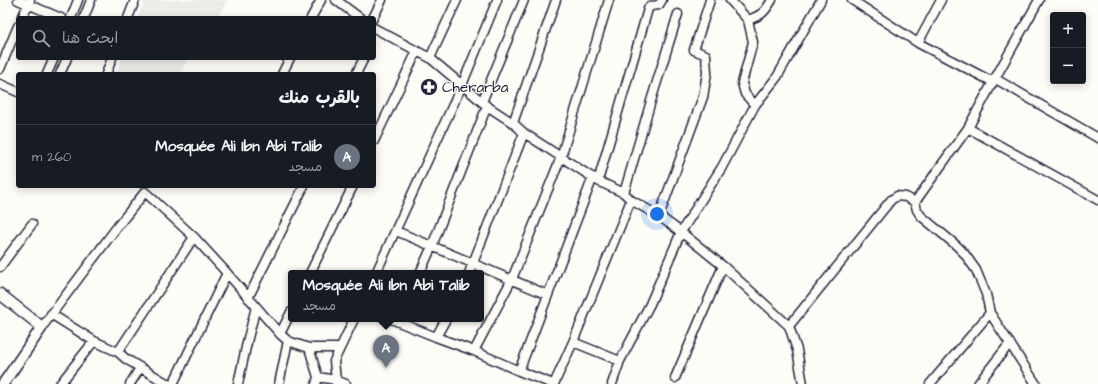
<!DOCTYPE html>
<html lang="ar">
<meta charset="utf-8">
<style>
:root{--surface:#171b24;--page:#242831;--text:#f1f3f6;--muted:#9ea1a6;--line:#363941;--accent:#9495a2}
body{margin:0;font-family:"Architects Daughter","Playpen Sans Arabic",sans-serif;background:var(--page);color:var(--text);direction:rtl}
.controls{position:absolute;right:12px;top:12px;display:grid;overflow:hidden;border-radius:4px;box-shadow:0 2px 10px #0003}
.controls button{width:36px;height:36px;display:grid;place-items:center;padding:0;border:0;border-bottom:1px solid var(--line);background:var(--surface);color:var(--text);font:20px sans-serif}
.you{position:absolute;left:657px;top:214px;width:14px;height:14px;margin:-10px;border:3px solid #fff;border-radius:50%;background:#1a73e8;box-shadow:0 0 0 6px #1a73e833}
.badge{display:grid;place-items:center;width:26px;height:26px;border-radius:50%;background:var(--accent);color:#fff;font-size:13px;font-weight:700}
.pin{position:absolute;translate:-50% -33px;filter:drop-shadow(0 1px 2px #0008)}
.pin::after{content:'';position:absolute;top:21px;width:14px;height:12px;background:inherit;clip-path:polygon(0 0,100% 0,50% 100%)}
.popup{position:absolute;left:288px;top:270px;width:196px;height:52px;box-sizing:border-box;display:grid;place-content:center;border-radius:4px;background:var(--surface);filter:drop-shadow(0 1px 3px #0005);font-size:13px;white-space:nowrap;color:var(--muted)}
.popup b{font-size:15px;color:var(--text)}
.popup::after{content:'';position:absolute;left:50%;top:100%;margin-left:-8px;border:8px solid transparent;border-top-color:var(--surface)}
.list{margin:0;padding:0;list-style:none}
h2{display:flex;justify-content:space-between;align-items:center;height:52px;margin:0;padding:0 16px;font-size:17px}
h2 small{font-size:13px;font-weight:400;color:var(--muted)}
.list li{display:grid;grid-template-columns:26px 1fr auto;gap:12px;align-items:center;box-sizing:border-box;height:64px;padding:0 16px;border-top:1px solid var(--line)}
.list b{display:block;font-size:15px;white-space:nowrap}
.list p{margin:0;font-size:13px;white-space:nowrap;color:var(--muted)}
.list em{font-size:13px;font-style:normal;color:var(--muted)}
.icon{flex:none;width:22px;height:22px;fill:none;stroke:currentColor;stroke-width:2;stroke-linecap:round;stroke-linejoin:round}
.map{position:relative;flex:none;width:1098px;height:384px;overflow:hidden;direction:ltr}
.search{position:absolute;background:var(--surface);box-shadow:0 2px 10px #0003;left:16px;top:16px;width:360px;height:44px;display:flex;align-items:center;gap:10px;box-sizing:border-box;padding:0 14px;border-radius:4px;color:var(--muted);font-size:15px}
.panel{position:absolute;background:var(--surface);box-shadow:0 2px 10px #0003;left:16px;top:72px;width:360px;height:116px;border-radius:4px;direction:rtl}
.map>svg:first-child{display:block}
</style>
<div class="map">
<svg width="1098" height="384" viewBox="0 0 1098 384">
<rect width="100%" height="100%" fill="#fdfcf7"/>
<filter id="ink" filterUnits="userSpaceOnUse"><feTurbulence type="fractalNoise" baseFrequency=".025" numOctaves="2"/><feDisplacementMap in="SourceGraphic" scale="8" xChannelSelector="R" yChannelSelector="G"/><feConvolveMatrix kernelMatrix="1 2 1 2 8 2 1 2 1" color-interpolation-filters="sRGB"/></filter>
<g filter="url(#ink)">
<path fill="#ecece9" d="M 145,0 L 228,0 L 216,18 L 138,18 Z
M 122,58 L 189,58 L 179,74 L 116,74 Z"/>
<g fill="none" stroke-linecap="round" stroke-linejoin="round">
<g stroke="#22223b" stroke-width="11">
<path id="minor" d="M 18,0 L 61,18
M 336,0 L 360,18
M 852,0 L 918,43 L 993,82
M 22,18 L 30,0
M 71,18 L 78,0
M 84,18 L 91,0
M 128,18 L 135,0
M 311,18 L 321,0
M 373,18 L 382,0
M 748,20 C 762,15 764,13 772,0
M 374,28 L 430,58 L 487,106 L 513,123 L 524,133 L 598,181 L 624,193 L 631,200 L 659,216 L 681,232 L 723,266 L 789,326 L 797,350 L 803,384
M 918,43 L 941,0
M 430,58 L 457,0
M 0,69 L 18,26
M 47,74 L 54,58
M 60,74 L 67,58
M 106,74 L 112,58
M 282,74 L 290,58
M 356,74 L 364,58
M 994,78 L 1098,138
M 0,84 L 18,92
M 482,102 L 524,0
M 755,105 L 777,77 L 821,0
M 513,123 L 556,0
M 968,128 L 1098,200
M 374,141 L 417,51
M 598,181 L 648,9 L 649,7 L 651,6 L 659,5 L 662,0
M 624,193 L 651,101 L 678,14
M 915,202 L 968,128 L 993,82 L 1039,0
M 659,216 L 703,97 L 707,73 L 706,55 L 694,50 L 710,0
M 396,231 L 548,295
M 0,267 L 32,224
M 310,273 L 353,186
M 376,273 L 462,85 L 497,0
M 420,273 L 432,246 L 487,106
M 469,273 L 473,263 L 524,133
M 248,298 L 304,186
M 51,314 L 94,341 L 118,352 L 126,359 L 168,384
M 391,319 L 436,337 L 474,351 L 519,371 L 553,384
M 789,326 L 891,200 L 897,196 L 906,197 L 915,202 L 917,210 L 921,216 L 957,246 L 964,253 L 976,270 L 986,294 L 990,313 L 1036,384
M 42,327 L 117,227 L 145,192 L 194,237 L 227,273 L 280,334 L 288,341
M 280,334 L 291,312
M 436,337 L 446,319
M 573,342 L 620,361
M 309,348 L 318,377 L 316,384
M 474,351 L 512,279 L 561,157 L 609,0
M 118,352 L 194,237
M 519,371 L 548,295 L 593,177
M 318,377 L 336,380 L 336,384
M 675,378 L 723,266
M 60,384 L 94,341
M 130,384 L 140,368
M 173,384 L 227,273
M 238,384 L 248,338 L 256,307
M 279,384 L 288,341 L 309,348 L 340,348
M 346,384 L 336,380 L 334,361 L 354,319
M 554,384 L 573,342 L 631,200
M 612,384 L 620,361 L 650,304 L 681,232 L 722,167 L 755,105 L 745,94 L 742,83 L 753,42 L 748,20 L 730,0
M 930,384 L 990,313
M 978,384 L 1010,343"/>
</g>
<g stroke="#22223b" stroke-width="13">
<path id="tertiary" d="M 0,294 L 42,327 L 3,384"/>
</g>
<use href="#minor" stroke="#fdfcf7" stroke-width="8"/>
<use href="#tertiary" stroke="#fdfcf7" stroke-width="10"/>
</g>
</g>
<defs>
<g id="pharmacy-disc" transform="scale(0.9)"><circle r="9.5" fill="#22223b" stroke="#fdfcf7"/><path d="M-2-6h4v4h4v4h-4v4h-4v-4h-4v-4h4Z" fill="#fff"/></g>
</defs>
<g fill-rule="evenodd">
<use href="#pharmacy-disc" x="429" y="87"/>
</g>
<g text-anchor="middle" stroke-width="3" stroke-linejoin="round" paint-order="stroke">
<g font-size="15" fill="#22223b" stroke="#fdfcf7" text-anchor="start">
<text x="442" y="92">Cherarba</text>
</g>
</g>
</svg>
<div class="controls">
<button>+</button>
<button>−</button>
</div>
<div class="you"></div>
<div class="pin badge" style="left:386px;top:368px;background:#6b7280">A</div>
<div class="popup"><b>Mosquée Ali Ibn Abi Talib</b>مسجد</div>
<div class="search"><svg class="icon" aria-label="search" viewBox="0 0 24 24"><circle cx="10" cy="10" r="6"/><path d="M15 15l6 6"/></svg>ابحث هنا</div>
<section class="panel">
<h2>بالقرب منك<small></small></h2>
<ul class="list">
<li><span class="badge" style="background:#6b7280">A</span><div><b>Mosquée Ali Ibn Abi Talib</b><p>مسجد</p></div><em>260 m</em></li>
</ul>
</section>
</div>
